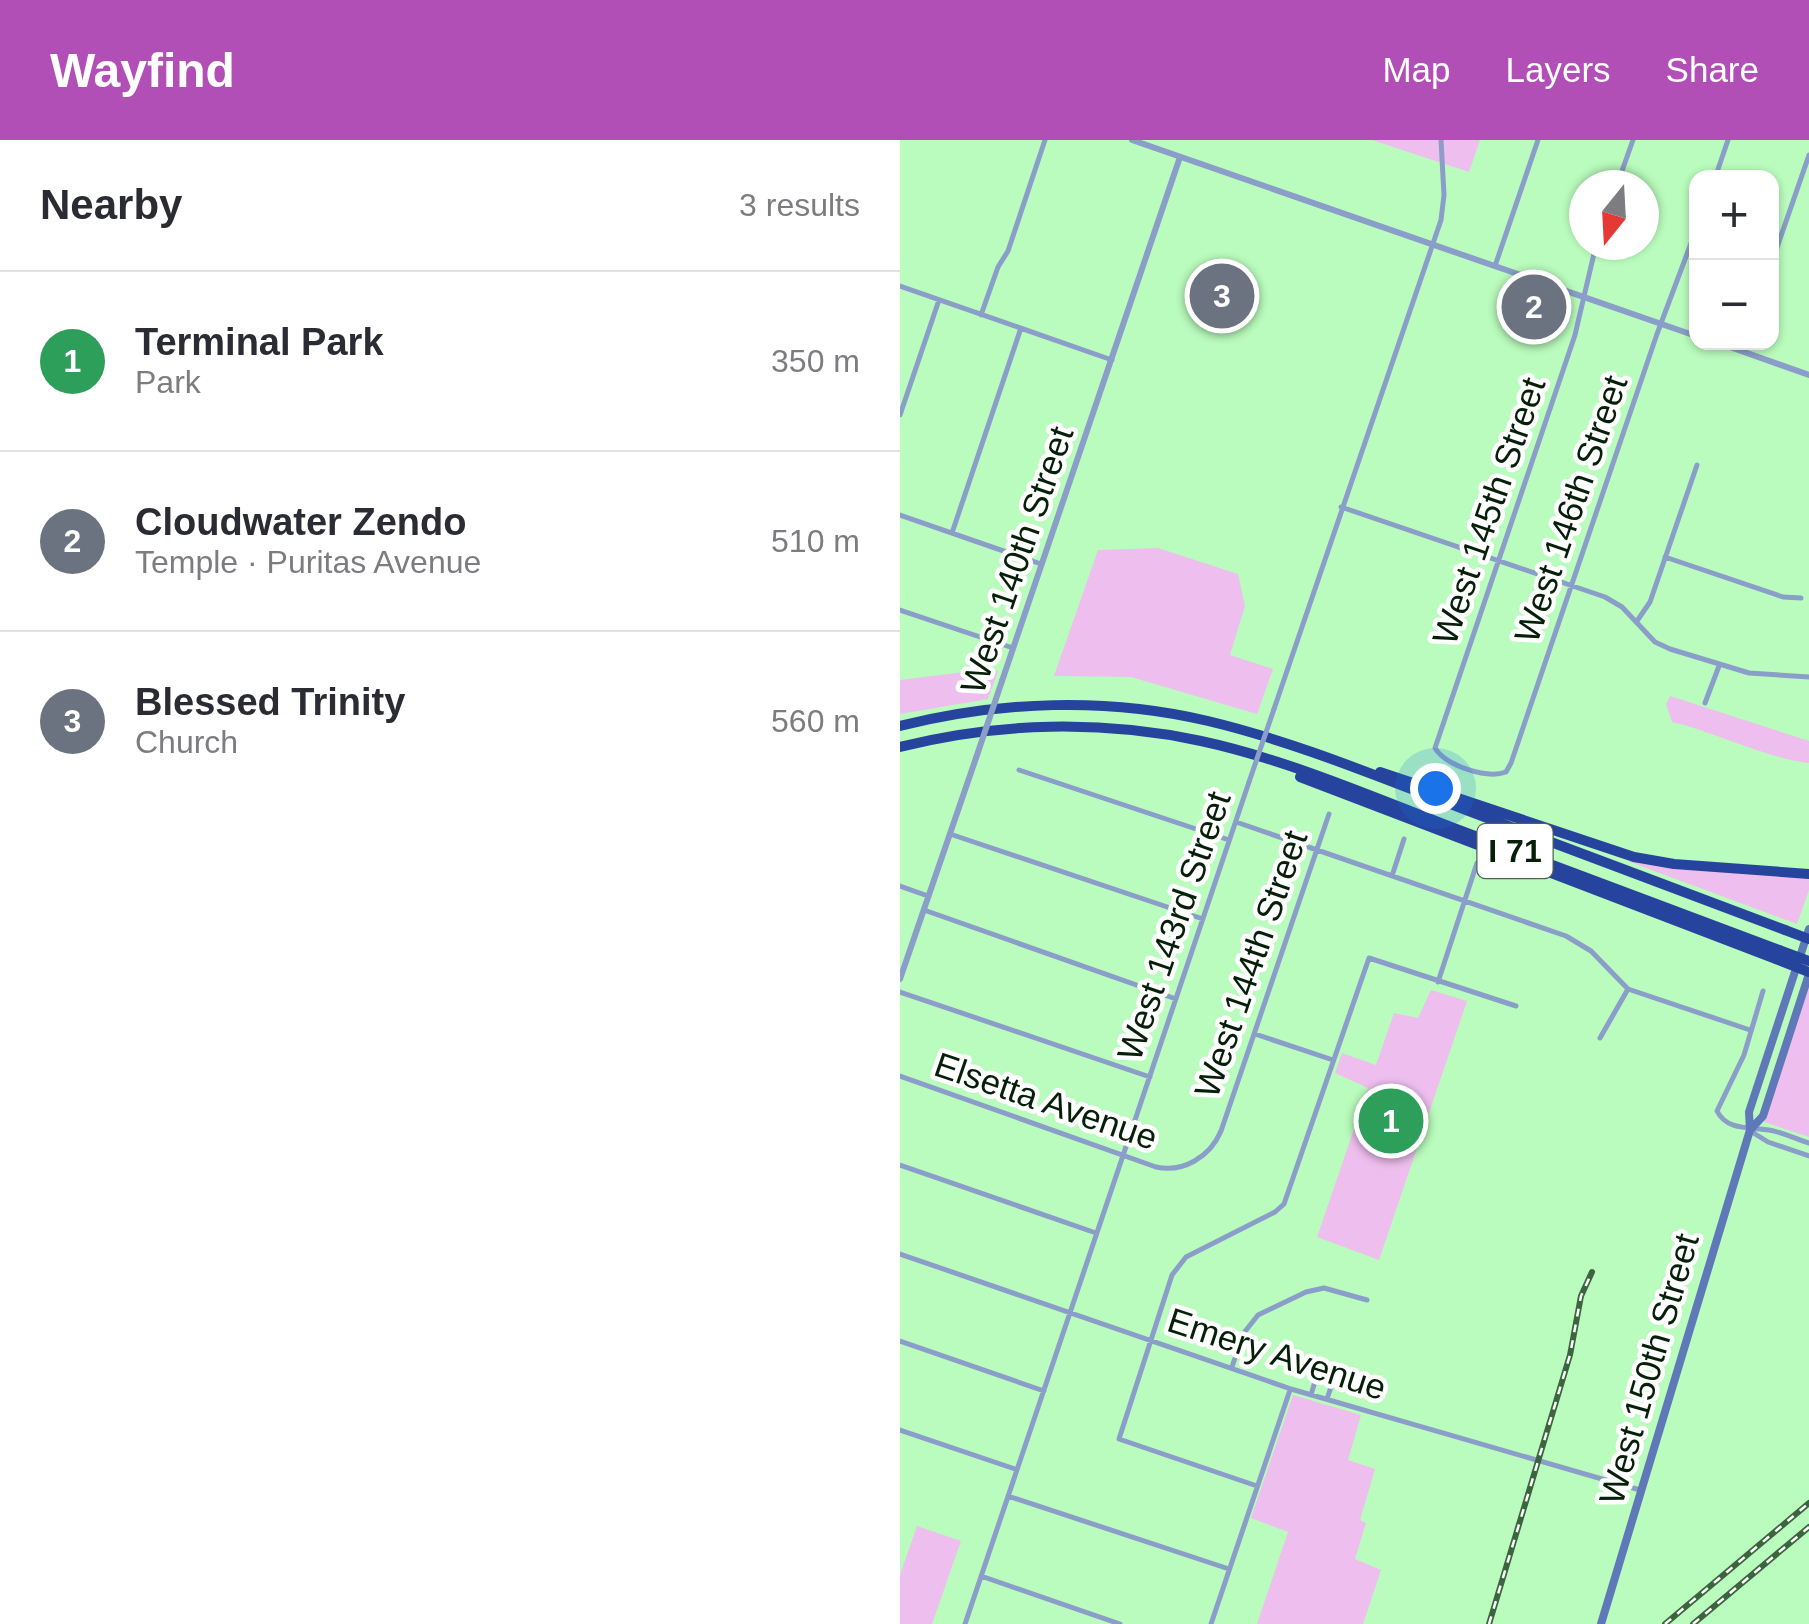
<!DOCTYPE html>
<meta charset="utf-8">
<style>
:root{--surface:#fff;--page:#f7f7f7;--text:#2b2b33;--muted:#7c7c81;--line:#e1e1e2;--accent:#b24fb6}
body{margin:0;font-family:Helvetica,sans-serif;background:var(--page);color:var(--text)}
.controls{position:absolute;right:30px;top:30px;display:grid;overflow:hidden;border-radius:20px;box-shadow:0 2px 8px #0004}
.controls button{width:90px;height:90px;display:grid;place-items:center;padding:0;border:0;border-bottom:2px solid var(--line);background:var(--surface);color:var(--text);font:50px sans-serif}
.compass{position:absolute;left:669px;top:30px;width:90px;height:90px;border-radius:50%;background:var(--surface);box-shadow:0 2px 8px #0004;rotate:198deg}
.you{position:absolute;left:535px;top:648px;width:35px;height:35px;margin:-25px;border:8px solid #fff;border-radius:50%;background:#1a73e8;box-shadow:0 0 0 15px #1a73e833}
.badge{display:grid;place-items:center;width:65px;height:65px;border-radius:50%;background:var(--accent);color:#fff;font-size:32px;font-weight:700}
.pin{position:absolute;translate:-50% -50%;border:5px solid #fff;box-shadow:0 2px 10px #0006}
.list{margin:0;padding:0;list-style:none}
h2{display:flex;justify-content:space-between;align-items:center;height:130px;margin:0;padding:0 40px;font-size:42px}
h2 small{font-size:32px;font-weight:400;color:var(--muted)}
.list li{display:grid;grid-template-columns:65px 1fr auto;gap:30px;align-items:center;box-sizing:border-box;height:180px;padding:0 40px;border-top:2px solid var(--line)}
.list b{display:block;font-size:38px;white-space:nowrap}
.list p{margin:0;font-size:32px;white-space:nowrap;color:var(--muted)}
.list em{font-size:32px;font-style:normal;color:var(--muted)}
.map{position:relative;flex:none;width:909px;height:1484px;overflow:hidden}
header{display:flex;align-items:center;gap:60px;box-sizing:border-box;height:140px;padding:0 50px;background:var(--accent);color:#fff}
header strong{font-size:48px}
nav{display:flex;gap:55px;margin-inline-start:auto;font-size:35px}
main{display:flex}
aside{flex:1;background:var(--surface)}
.map>svg:first-child{display:block}
</style>
<header>
<strong>Wayfind</strong>
<nav><a>Map</a><a>Layers</a><a>Share</a></nav>
</header>
<main>
<aside>
<h2>Nearby<small>3 results</small></h2>
<ul class="list">
<li><span class="badge" style="background:#2e9e5b">1</span><div><b>Terminal Park</b><p>Park</p></div><em>350 m</em></li>
<li><span class="badge" style="background:#6b7280">2</span><div><b>Cloudwater Zendo</b><p>Temple · Puritas Avenue</p></div><em>510 m</em></li>
<li><span class="badge" style="background:#6b7280">3</span><div><b>Blessed Trinity</b><p>Church</p></div><em>560 m</em></li>
</ul>
</aside>
<div class="map">
<svg width="909" height="1484" viewBox="0 0 909 1484">
<rect width="100%" height="100%" fill="#bafcbd"/>
<path fill="#eebeef" d="M 472,0 L 580,0 L 569,32 Z
M 258,408 L 338,434 L 345,466 L 330,515 L 373,529 L 357,574 L 231,537 L 154,536 L 198,410 Z
M 89,529 L 98,531 L 88,559 L 0,574 L 0,540 Z
M 770,556 L 909,601 L 909,623 C 862,617 818,593 772,582 L 766,564 Z
M 731,719 L 909,738 L 909,750 L 897,784 L 730,722 Z
M 909,843 L 909,997 L 864,982 Z
M 531,850 L 567,861 L 479,1120 L 417,1097 L 468,948 L 435,933 L 442,913 L 476,925 L 494,873 L 518,878 Z
M 393,1255 L 461,1275 L 448,1320 L 475,1329 L 460,1380 L 466,1383 L 455,1419 L 481,1430 L 463,1484 L 357,1484 L 388,1392 L 351,1378 Z
M 17,1386 L 61,1401 L 32,1484 L 0,1484 L 0,1435 Z"/>
<g fill="none" stroke-linecap="round" stroke-linejoin="round">
<path stroke="#8b9ec9" stroke-width="5" d="M 815,38 L 828,0
M 717,45 L 733,0
M 696,105 L 675,195 L 535,608 C 546,626 587,639 606,632 L 611,623 L 757,194 L 796,90
M 872,122 L 909,15
M 595,126 L 638,0
M 0,146 L 212,220
M 81,175 L 98,127 L 108,111 L 145,0
M 0,275 L 39,160
M 441,367 L 705,457 L 722,467 L 755,502 L 770,509 L 849,533 L 909,537
M 0,375 L 141,424
M 52,393 L 121,188
M 765,417 L 883,457 L 901,458
M 0,470 L 113,508
M 737,481 L 750,462 L 797,325
M 805,563 L 819,526
M 374,569 L 541,80 L 544,55 L 541,0
M 119,630 L 329,700
M 336,682 L 666,796 L 691,811 L 728,849 L 850,890
M 50,694 L 303,779
M 492,736 L 504,699
M 0,746 L 28,756
M 24,770 L 276,859
M 538,842 L 577,723
M 863,851 L 844,915 L 817,971 C 827,991 850,987 869,990 C 882,992 896,999 909,1003
M 0,852 L 250,937
M 355,894 L 433,920
M 700,898 L 728,849
M 0,936 L 256,1027 C 283,1033 310,1017 321,991 L 429,674
M 852,992 L 868,1002 L 909,1016
M 0,1025 L 196,1093
M 0,1114 L 391,1249 L 740,1350
M 0,1201 L 144,1251
M 332,1227 L 343,1194 L 358,1175 L 406,1152 L 424,1148 L 467,1160
M 411,1255 L 416,1238 L 426,1235 L 432,1244 L 427,1259
M 0,1290 L 115,1329
M 357,1346 L 219,1299 L 272,1135 L 286,1117 L 375,1072 L 384,1064 L 469,818 L 616,866
M 108,1356 L 329,1429
M 81,1436 L 220,1484
M 65,1484 L 349,642
M 311,1484 L 390,1250"/>
<path stroke="#8b9ec9" stroke-width="6" d="M 232,0 L 796,196
M 816,202 L 909,235
M 102,541 L 280,17
M 0,839 L 76,618"/>
<path stroke="#5f79b8" stroke-width="8" d="M 850,990 L 863,976 L 909,834
M 701,1484 L 850,990 L 849,972 L 909,789"/>
<path stroke="#26449d" stroke-width="10" d="M 0,586 C 100,561 207,557 308,581 C 396,602 481,638 566,670 C 672,710 779,750 885,790
M 0,607 C 98,582 202,580 301,601 C 389,620 475,658 559,690 C 666,730 772,770 879,810
M 480,632 L 734,717 L 774,724 L 909,734
M 400,637 L 876,819"/>
<g stroke="#3d6340" stroke-width="6">
<path id="rail" d="M 589,1484 L 670,1215 L 681,1156 L 692,1132
M 765,1484 L 909,1363
M 793,1484 L 909,1387"/>
</g>
<use href="#rail" stroke="#fff" stroke-width="2.5" stroke-dasharray="8" stroke-linecap="butt"/>
<path stroke="#8b9ec9" stroke-width="5" d="M 349,642 L 374,569"/>
<path stroke="#8b9ec9" stroke-width="6" d="M 76,618 L 102,541"/>
<path stroke="#26449d" stroke-width="10" d="M 885,790 L 909,799
M 879,810 L 909,821
M 876,819 L 909,832"/>
</g>
<g text-anchor="middle" stroke-width="9" stroke-linejoin="round" paint-order="stroke">
<rect fill="#fff" stroke="#516253" stroke-width="2.5" x="577.5" y="684" width="75" height="54" rx="8"/>
<g font-size="32" font-weight="bold" fill="#061f09">
<text x="615" y="722">I 71</text>
</g>
<g font-size="35" fill="#061f09" stroke="#fff">
<text transform="translate(671 369) rotate(-71)" y="12">West 146th Street</text>
<text transform="translate(589 371) rotate(-71)" y="12">West 145th Street</text>
<text transform="translate(117 420) rotate(-71)" y="12">West 140th Street</text>
<text transform="translate(274 786) rotate(-71)" y="12">West 143rd Street</text>
<text transform="translate(351 824) rotate(-71)" y="12">West 144th Street</text>
<text transform="translate(146 961) rotate(19)" y="12">Elsetta Avenue</text>
<text transform="translate(377 1214) rotate(18)" y="12">Emery Avenue</text>
<text transform="translate(749 1229) rotate(-74)" y="12">West 150th Street</text>
</g>
</g>
</svg>
<div class="controls">
<button>+</button>
<button>−</button>
</div>
<svg class="compass" viewBox="-18 -18 36 36"><path d="M0-13l5 13h-10z" fill="#e53935"/><path d="M0 13l5-13h-10z" fill="#7c7c81"/></svg>
<div class="you"></div>
<div class="pin badge" style="left:491px;top:981px;background:#2e9e5b">1</div>
<div class="pin badge" style="left:634px;top:167px;background:#6b7280">2</div>
<div class="pin badge" style="left:322px;top:156px;background:#6b7280">3</div>
</div>
</main>
